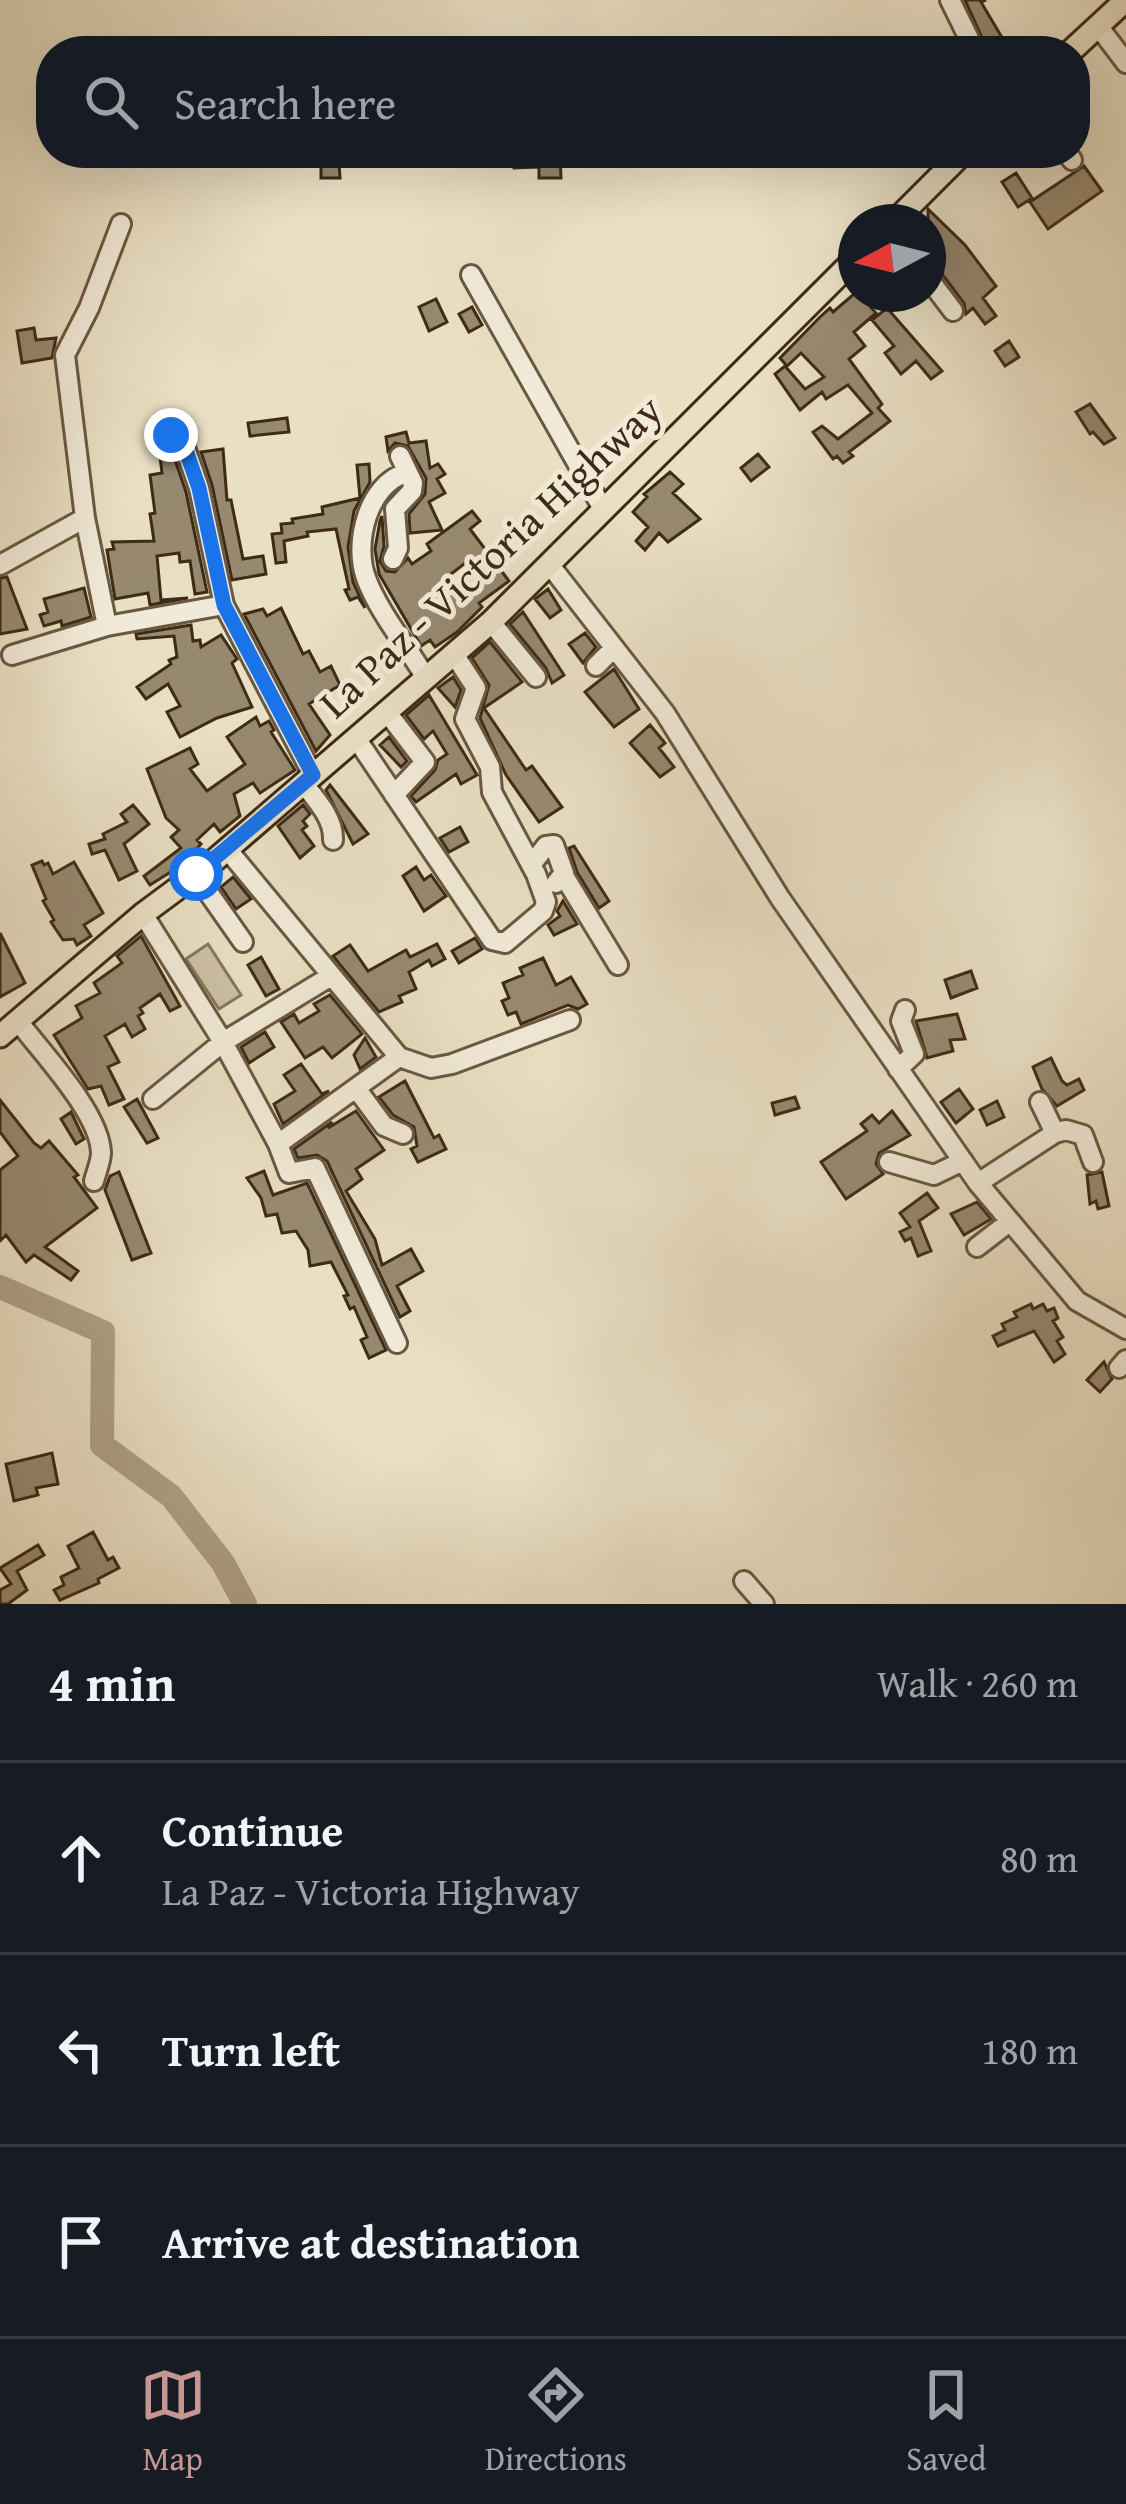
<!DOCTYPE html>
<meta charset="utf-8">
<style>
:root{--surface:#171b24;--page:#242831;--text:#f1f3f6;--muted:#9ea1a6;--line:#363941;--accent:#c59692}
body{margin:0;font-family:"Gentium Book Plus",serif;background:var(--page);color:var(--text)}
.compass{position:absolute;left:838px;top:204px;width:108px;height:108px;border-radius:50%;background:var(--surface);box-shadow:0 12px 48px #0002;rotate:263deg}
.stop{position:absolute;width:36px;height:36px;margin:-27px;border:9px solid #1a73e8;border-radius:50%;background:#fff}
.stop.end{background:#1a73e8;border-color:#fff;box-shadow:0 3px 12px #0008}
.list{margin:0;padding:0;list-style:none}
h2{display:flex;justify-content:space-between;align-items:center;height:156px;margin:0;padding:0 48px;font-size:51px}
h2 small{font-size:39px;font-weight:400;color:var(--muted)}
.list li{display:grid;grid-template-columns:78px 1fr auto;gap:36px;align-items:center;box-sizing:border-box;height:192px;padding:0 48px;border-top:3px solid var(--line)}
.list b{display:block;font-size:45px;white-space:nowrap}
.list p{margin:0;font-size:39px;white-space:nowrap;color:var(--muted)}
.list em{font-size:39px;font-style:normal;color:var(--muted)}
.icon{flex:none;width:66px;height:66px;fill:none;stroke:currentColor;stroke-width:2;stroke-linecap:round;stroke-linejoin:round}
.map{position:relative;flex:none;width:1126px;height:1604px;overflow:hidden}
.search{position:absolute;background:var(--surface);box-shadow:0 12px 48px #0002;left:36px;right:36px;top:36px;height:132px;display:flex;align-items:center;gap:30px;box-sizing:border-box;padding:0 42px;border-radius:48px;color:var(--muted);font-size:45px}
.sheet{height:732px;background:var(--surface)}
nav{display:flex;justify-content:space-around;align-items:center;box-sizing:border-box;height:168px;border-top:3px solid var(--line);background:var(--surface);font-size:33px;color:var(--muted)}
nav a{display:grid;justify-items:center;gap:6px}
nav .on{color:var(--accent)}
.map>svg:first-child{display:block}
</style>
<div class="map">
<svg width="1126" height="1604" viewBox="0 0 1126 1604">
<rect width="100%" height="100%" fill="#e9dfc3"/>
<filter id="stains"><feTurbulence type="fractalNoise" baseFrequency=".00167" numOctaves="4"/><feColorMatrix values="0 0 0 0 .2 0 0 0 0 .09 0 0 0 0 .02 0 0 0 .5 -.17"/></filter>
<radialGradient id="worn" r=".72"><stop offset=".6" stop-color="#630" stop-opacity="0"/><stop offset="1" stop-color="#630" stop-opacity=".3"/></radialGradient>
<path fill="#ccc0a6" stroke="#85765e" stroke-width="3" d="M 208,944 L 241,995 L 219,1009 L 186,959 Z"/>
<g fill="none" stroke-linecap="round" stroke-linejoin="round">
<path stroke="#afa288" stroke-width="24" d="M 0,1287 L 103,1332 L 102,1445 L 171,1496 L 223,1563 L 245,1604"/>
</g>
<path fill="#978970" stroke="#3e2b16" stroke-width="3" fill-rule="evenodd" d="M 965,0 L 986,0 L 981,2 L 1010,51 L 988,51 Z
M 514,153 L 560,153 L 561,178 L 539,178 L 539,167 L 514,168 Z
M 339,162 L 340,178 L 321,178 L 321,163 Z
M 1084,166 L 1102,191 L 1048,229 L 1030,202 Z
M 1016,173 L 1032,198 L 1018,207 L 1002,182 Z
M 928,209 L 965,245 L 996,286 L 983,298 L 996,316 L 985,324 L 973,308 L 966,314 L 964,303 L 939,270 L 928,265 Z
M 854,294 L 859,294 L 876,313 L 854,332 L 865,346 L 849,359 L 882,404 L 878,408 L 890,421 L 849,452 L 853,456 L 843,463 L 837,456 L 833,459 L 813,432 L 822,426 L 838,439 L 872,413 L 848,385 L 826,399 L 822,392 L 800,410 L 775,374 L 785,366 L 805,389 L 824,377 L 801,353 L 787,366 L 780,358 L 820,317 L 830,308 L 833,312 Z
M 436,299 L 447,322 L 429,331 L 419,307 Z
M 472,307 L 482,325 L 469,332 L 459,314 Z
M 887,308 L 942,371 L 931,379 L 916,361 L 901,374 L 885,353 L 894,346 L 872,320 Z
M 34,328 L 36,340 L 56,338 L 52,358 L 22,363 L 17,331 Z
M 1009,341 L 1019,357 L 1005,366 L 995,351 Z
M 1090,404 L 1115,438 L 1104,444 L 1093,432 L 1090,434 L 1076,412 Z
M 287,418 L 289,432 L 250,436 L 248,423 Z
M 406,432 L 409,443 L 426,441 L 430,468 L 438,464 L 445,474 L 437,479 L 445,493 L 429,502 L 442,530 L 410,533 L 409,514 L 425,494 L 426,478 L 408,446 L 395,443 L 388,451 L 386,437 Z
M 223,449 L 227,500 L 231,500 L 243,559 L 263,556 L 266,574 L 232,580 L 212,485 L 201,452 Z
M 173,454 L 186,492 L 207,592 L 195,594 L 190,561 L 180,562 L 179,553 L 157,556 L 161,600 L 188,598 L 150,605 L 148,593 L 115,599 L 107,550 L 114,549 L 112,542 L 154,541 L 150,514 L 155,513 L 150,475 L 162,473 L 160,456 Z
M 758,454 L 769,467 L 751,481 L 741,468 Z
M 369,464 L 370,482 L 354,511 L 348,547 L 353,582 L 365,608 L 358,597 L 350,600 L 345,590 L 349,589 L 336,529 L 307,532 L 308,536 L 284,541 L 286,562 L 276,563 L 272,534 L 282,533 L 281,524 L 293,523 L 292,519 L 323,514 L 322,507 L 360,498 L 357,465 Z
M 670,472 L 683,484 L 673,493 L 700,519 L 668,542 L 659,533 L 645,550 L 636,541 L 648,527 L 633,512 L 647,497 L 644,494 Z
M 472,511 L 480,521 L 470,529 L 509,581 L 479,603 L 482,607 L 457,632 L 435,647 L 430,640 L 421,646 L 379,574 L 375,549 L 380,521 L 382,516 L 384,546 L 380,561 L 386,571 L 395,572 L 408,558 L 412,564 L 431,551 L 427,544 ZM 473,557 L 489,577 L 462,599 L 447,577 Z
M 7,577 L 27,629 L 0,634 L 0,578 Z
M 84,588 L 91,617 L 62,626 L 61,621 L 44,626 L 40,615 L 48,612 L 44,599 Z
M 548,589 L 561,610 L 550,618 L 535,599 Z
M 281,608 L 303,654 L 309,651 L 320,672 L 331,666 L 340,685 L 309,704 L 330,735 L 316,751 L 244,614 L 263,609 L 267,616 Z
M 523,612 L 564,675 L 552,683 L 546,668 L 510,624 Z
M 191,625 L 193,641 L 200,640 L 201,647 L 221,635 L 237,659 L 232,663 L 252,707 L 217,718 L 180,737 L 167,712 L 180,706 L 168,684 L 146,699 L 137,687 L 171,664 L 169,660 L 177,657 L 174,636 L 137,639 L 136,634 Z
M 585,633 L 596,647 L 583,663 L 569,644 Z
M 490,642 L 522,682 L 484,708 L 526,770 L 532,766 L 562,807 L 539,822 L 506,775 L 480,718 L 489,685 L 472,658 Z
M 614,669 L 639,709 L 614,727 L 585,692 Z
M 453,677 L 461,690 L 455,707 L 438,688 Z
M 429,695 L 477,775 L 461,784 L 456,774 L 416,802 L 411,796 L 435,770 L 438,760 L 447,754 L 433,731 L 424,739 L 406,715 Z
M 256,717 L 260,726 L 269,721 L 274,730 L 271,732 L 295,770 L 260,793 L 253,783 L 234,794 L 240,816 L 220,832 L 214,824 L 197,840 L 201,844 L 180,866 L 150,885 L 144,876 L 181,848 L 171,837 L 179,830 L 166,818 L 147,769 L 190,748 L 198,764 L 190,769 L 207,791 L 245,764 L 227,737 Z
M 650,725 L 665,743 L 659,748 L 674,767 L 660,777 L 630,743 Z
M 389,737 L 407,761 L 401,767 L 380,745 Z
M 330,785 L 368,834 L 353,844 L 326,790 Z
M 133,805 L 149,824 L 124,844 L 137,871 L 119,880 L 105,850 L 92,854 L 89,844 L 105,839 L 103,834 L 127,822 L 121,814 Z
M 303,805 L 310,814 L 303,821 L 307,826 L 302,830 L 314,846 L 300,858 L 278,826 Z
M 460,827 L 468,842 L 449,852 L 440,838 Z
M 574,846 L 609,901 L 599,908 L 577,872 L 569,848 Z
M 42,861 L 44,865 L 48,863 L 53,874 L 74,862 L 103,913 L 84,925 L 91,936 L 77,945 L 74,939 L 63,940 L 51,922 L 54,920 L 43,901 L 46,899 L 32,865 Z
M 416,867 L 424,880 L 431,875 L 446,896 L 424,911 L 403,876 Z
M 233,877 L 251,899 L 236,909 L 221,887 Z
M 563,901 L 577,924 L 554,935 L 548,925 L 560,916 L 557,911 Z
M 0,933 L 25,983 L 0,997 Z
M 141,936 L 180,1006 L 170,1011 L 160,994 L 140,1008 L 143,1013 L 138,1016 L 145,1029 L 132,1037 L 125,1024 L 105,1036 L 119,1062 L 108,1067 L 124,1099 L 109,1105 L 101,1086 L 88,1089 L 54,1035 L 82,1018 L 76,1006 L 100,993 L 94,983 L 122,963 L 117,956 Z
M 475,938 L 482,949 L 459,963 L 452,951 Z
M 437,944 L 445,959 L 432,966 L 429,960 L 409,972 L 416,989 L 399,996 L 402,1002 L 379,1012 L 333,956 L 350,945 L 368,971 L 406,950 L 410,957 Z
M 261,957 L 279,989 L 266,996 L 248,965 Z
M 543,958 L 556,985 L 571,977 L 587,1004 L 578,1009 L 568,1005 L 521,1024 L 516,1012 L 508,1015 L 502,1001 L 509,998 L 503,983 L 523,975 L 520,968 Z
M 971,971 L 977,988 L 951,998 L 945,980 Z
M 330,995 L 362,1034 L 332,1058 L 323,1047 L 305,1058 L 281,1022 L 294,1014 L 299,1023 L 319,1011 L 314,1004 Z
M 957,1014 L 965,1039 L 950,1040 L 953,1051 L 927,1058 L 916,1021 Z
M 265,1032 L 274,1047 L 249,1063 L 241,1047 Z
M 365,1038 L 376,1057 L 360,1069 L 354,1055 Z
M 1051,1058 L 1062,1081 L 1067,1085 L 1079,1079 L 1084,1090 L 1057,1106 L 1042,1089 L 1033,1067 Z
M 301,1064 L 322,1094 L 329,1091 L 283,1124 L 274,1104 L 295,1091 L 284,1075 Z
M 405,1081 L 434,1138 L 439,1135 L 446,1149 L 418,1162 L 411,1149 L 417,1146 L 414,1127 L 393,1115 L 379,1097 Z
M 959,1089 L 973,1109 L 956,1123 L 941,1102 Z
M 795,1097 L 799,1108 L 775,1115 L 772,1103 Z
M 137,1099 L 158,1138 L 147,1143 L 124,1107 Z
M 0,1100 L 34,1143 L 41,1148 L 49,1141 L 78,1175 L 74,1177 L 97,1208 L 45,1247 L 78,1271 L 71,1280 L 34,1255 L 26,1262 L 6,1235 L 0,1241 L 0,1170 L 18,1156 L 0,1132 Z
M 997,1101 L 1004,1117 L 987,1125 L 980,1110 Z
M 356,1111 L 384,1150 L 356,1169 L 362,1179 L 346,1191 L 375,1239 L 382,1265 L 411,1249 L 423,1271 L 397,1286 L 410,1311 L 400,1317 L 327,1161 L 317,1155 L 298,1158 L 294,1149 L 332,1122 L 328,1128 Z
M 892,1111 L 910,1135 L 879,1153 L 876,1164 L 883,1174 L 846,1199 L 821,1162 L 867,1131 L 861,1124 L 872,1115 L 879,1123 Z
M 71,1112 L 84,1139 L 76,1144 L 61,1119 Z
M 264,1171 L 273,1195 L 307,1183 L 386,1350 L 369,1358 L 361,1340 L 367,1337 L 354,1307 L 350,1309 L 344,1296 L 348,1295 L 331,1262 L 310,1266 L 308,1250 L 296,1231 L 282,1233 L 277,1214 L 266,1216 L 261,1198 L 247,1178 Z
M 119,1172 L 151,1253 L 132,1260 L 105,1190 L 110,1176 Z
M 1102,1172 L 1109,1206 L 1098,1209 L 1096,1201 L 1090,1204 L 1087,1175 Z
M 927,1193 L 938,1208 L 919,1221 L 931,1251 L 918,1256 L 911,1238 L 905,1241 L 900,1232 L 910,1227 L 900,1213 Z
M 977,1202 L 991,1219 L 964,1235 L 951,1214 Z
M 1031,1304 L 1033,1309 L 1043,1304 L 1047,1311 L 1054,1308 L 1058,1318 L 1053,1321 L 1063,1337 L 1057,1341 L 1065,1354 L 1054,1362 L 1034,1331 L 998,1346 L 993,1336 L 1005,1330 L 1002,1324 L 1017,1317 L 1014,1312 Z
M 1104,1362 L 1112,1379 L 1100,1392 L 1087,1380 Z
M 52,1453 L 58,1484 L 36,1488 L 38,1495 L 14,1501 L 6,1464 Z
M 93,1532 L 108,1560 L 113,1557 L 119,1568 L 98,1579 L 99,1583 L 60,1600 L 54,1590 L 64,1585 L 61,1577 L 79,1568 L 68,1546 Z
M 38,1545 L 44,1555 L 17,1571 L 27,1590 L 8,1604 L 0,1604 L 0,1590 L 11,1584 L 0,1568 Z"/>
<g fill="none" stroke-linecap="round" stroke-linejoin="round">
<g stroke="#695841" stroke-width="24">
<path id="minor" d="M 950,0 L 975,51
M 1098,26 L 1126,63
M 1067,153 L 1072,160
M 471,275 L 603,509
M 928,278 L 953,311
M 160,439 L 171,435 L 183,442 L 199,488 L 224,605 L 313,775
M 406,473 C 368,484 353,543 366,578 C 379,613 407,646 426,678
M 85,518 L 65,355 L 89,308 L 121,224
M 393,559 L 398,548 L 395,509 L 412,491 L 413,483 L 400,456
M 549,564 L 665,713 L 780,898 L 978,1183 L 1077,1301 L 1126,1329
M 0,565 L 85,518 L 107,626 L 224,605
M 491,622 L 536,677
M 12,655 L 107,626
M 596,666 L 614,648
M 386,711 L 425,762 L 394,795
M 356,738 L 492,940 L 505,943 L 543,911 L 546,902 L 536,874 L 492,792 L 490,767 L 465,719 L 476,688 L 454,654
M 303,783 C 316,800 334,818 333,840
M 531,865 L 546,846 L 554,845 L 564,873 L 556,883
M 196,875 L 243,942
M 564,876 L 618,965
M 143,914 L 223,1042 L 278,1144 L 399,1057 L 227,849
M 18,1021 C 42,1053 100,1113 101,1153 C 101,1161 96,1173 94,1181
M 399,1057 L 431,1068 L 452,1064 L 570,1020
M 898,1069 L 914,1054 L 901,1021 L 905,1010
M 356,1088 L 384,1126 L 403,1134
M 153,1099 L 223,1042 L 331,976
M 1055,1133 L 1066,1130 L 1083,1135 L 1093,1162
M 278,1144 L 289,1173 L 315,1168 L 397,1343
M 889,1162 L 934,1175 L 963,1161
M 978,1183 L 1055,1133 L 1040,1102
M 977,1247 L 1008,1223
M 1119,1368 L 1126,1360
M 744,1581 L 764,1604"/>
</g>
<g stroke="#3e2b16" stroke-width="27">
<path id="major" d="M 1071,51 L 1126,0
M 894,222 L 963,153
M 0,1036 L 143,914 L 209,865 L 491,622 L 856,258"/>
</g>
<use href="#minor" stroke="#f1ead8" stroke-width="18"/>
<use href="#major" stroke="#e9dfc3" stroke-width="21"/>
</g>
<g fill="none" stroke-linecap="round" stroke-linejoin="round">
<path stroke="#1a73e8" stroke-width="15" d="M 171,435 L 183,442 L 199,488 L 224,605 L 313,775 L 196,874"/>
</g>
<g text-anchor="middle" stroke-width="10" stroke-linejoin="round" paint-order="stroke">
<g font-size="42" fill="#3e2b16" stroke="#f1ead8">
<text transform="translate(490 556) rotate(-43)" y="15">La Paz - Victoria Highway</text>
</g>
</g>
<rect width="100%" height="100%" filter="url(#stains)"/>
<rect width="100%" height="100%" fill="url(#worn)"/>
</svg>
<svg class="compass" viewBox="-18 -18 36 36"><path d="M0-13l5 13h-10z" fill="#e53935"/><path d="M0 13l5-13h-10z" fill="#9ea1a6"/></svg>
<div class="stop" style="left:196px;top:874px"></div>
<div class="stop end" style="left:171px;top:435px"></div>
<div class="search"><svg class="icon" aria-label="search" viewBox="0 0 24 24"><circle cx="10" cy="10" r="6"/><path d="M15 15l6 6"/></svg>Search here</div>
</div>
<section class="sheet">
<h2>4 min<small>Walk · 260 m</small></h2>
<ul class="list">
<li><svg class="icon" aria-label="ahead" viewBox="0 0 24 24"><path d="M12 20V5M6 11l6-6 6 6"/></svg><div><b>Continue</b><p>La Paz - Victoria Highway</p></div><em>80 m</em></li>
<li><svg class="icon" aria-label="left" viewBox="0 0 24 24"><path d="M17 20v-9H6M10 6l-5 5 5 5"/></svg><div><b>Turn left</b></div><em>180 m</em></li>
<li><svg class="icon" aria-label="arrive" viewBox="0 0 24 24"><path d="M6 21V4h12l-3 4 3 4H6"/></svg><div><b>Arrive at destination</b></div></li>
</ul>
</section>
<nav>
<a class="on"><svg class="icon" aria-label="map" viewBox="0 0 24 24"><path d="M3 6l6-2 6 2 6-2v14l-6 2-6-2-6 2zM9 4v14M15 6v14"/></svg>Map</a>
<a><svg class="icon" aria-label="directions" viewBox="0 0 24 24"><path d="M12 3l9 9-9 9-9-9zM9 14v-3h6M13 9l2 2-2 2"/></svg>Directions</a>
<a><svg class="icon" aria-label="saved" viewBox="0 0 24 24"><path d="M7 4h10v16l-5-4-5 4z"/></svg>Saved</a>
</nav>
